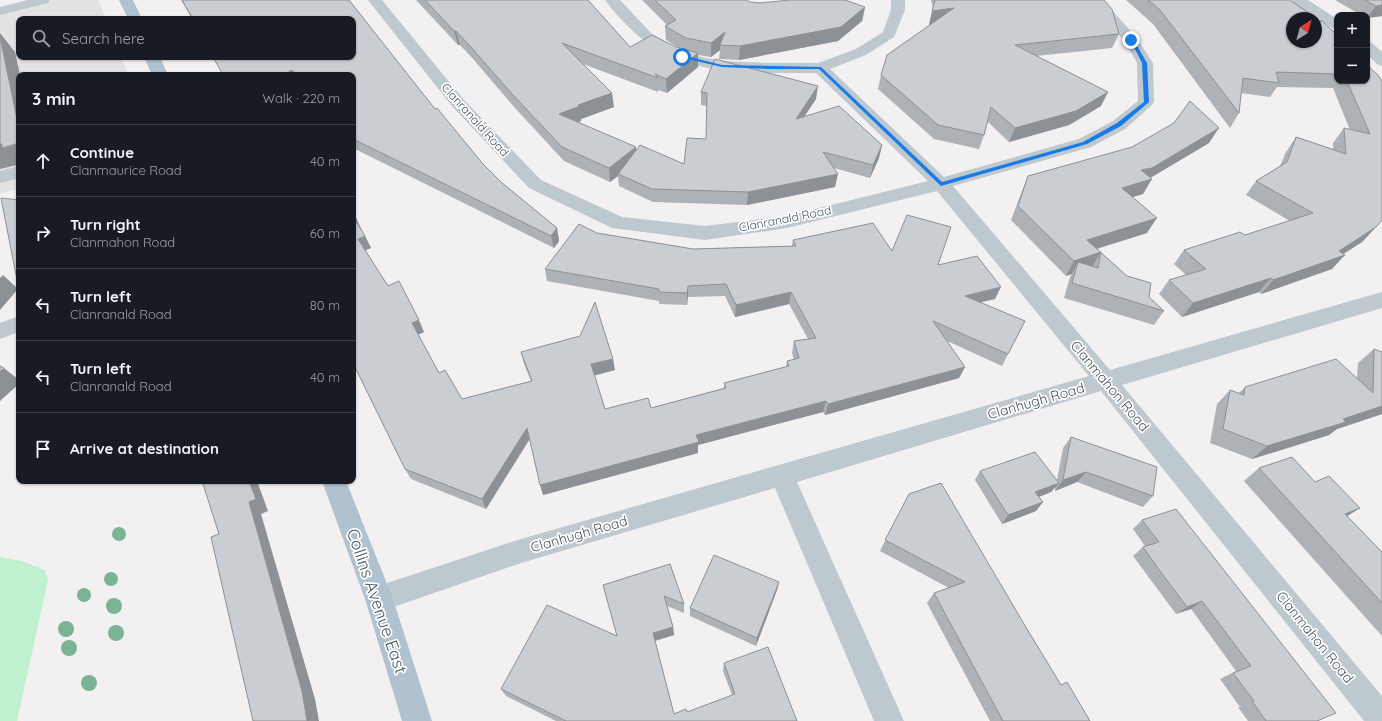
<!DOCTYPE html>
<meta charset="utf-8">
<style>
:root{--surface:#171b24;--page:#20242c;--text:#f1f3f6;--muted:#9ea1a6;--line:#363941}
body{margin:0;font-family:Quicksand,sans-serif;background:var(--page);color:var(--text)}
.controls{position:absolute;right:12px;top:12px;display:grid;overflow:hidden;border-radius:8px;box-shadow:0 1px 3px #0004}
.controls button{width:36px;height:36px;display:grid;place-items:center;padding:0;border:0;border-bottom:1px solid var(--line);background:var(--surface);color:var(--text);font:20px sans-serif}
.compass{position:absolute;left:1286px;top:12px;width:36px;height:36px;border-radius:50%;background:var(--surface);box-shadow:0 1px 3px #0004;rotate:37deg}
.stop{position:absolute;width:12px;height:12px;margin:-9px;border:3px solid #187be6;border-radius:50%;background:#fff}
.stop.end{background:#187be6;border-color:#fff;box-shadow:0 1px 4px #0008}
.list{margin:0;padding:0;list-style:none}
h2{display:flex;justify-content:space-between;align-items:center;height:52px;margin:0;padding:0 16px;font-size:17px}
h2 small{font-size:13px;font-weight:400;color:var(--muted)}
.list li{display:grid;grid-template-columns:26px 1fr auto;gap:12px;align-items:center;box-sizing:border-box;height:72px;padding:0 16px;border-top:1px solid var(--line)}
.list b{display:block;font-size:15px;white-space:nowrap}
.list p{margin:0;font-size:13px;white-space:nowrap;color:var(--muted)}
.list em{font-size:13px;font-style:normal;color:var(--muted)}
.icon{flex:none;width:22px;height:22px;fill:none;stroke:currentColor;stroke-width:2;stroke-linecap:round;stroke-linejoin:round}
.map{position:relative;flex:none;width:1382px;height:721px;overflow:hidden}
.search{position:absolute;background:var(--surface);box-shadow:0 1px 3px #0004;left:16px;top:16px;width:340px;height:44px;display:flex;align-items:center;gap:10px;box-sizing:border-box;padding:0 14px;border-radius:8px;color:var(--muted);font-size:15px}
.panel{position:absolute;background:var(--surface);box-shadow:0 1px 3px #0004;left:16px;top:72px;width:340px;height:412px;border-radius:8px}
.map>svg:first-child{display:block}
</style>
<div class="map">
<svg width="1382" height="721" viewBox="0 0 1382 721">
<rect width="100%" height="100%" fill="#f3f0f1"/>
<path fill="#e4e1e3" d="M 54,0 L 98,0 L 106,19 L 19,19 L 19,57 L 121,57 L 129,75 L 19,75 L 19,188 L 0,194 L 0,13 Z"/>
<path fill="#bff0d0" d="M 0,557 L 22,561 L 45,570 L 48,580 L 17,721 L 0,721 Z"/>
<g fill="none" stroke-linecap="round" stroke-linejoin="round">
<path fill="#bec8cf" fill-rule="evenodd" d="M 27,0 L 50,0 L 48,3 L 0,15 L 0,7 Z
M 368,0 L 382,0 L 464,100 L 541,180 L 622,217 L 705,226 L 787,216 L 928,181 L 816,73 C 772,73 719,75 677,60 C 652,52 620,21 605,0 L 620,0 L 652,34 L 686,54 L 722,61 L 771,63 L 818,63 L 856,49 L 883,32 L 891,10 L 891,0 L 905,0 L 905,10 L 894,37 L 866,55 L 830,69 L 944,177 L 1079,139 L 1113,121 L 1138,101 L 1137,63 L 1125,42 L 1088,0 L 1103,0 L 1136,37 L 1153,63 L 1154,102 L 1152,105 L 1125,129 L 1091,147 L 953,186 L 1110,370 L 1382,292 L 1382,308 L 1122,385 L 1382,696 L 1382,721 L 1364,721 L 1101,391 L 797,482 L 904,721 L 874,721 L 775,488 L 521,563 L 379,612 L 369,609 L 365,599 L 369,589 L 521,539 L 1089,376 L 937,191 L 787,228 L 705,240 L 612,228 L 529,188 L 452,106 Z
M 1292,0 L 1308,0 L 1337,19 L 1337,29 L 1332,28 L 1294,3 Z
M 1367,42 L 1372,43 L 1382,52 L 1382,66 L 1377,64 L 1367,54 Z
M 19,166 L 19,178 L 0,183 L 0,171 Z
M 19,316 L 19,332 L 0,339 L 0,323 Z"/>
<path fill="#b0c1cf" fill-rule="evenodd" d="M 119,0 L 133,0 L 142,19 L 128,19 Z
M 144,57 L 160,57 L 168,75 L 152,75 Z
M 322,481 L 346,481 L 393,599 L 432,721 L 402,721 L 365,599 Z"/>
</g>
<g fill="#7ab494">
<circle cx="119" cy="534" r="7"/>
<circle cx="111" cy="579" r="7"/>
<circle cx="84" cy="595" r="7"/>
<circle cx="114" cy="606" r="8"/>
<circle cx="66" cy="629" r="8"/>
<circle cx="116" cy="633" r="8"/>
<circle cx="69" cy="648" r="8"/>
<circle cx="89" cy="683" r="8"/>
</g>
<path fill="#aeb1b5" d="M 181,0 L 349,0 L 435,109 L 483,164 L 501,182 L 557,228 L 559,241 L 554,248 L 353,148 L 353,75 L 223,75 L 353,19 L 192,19 Z
M 416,0 L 588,0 L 630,47 L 679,48 L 666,40 L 665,26 L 667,25 L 642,0 L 747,0 L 750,2 L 760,3 L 865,7 L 862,21 L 838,41 L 739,60 L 719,59 L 720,50 L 711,57 L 698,55 L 698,67 L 667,93 L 658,90 L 658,92 L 583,64 L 614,107 L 581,119 L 581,121 L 578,122 L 637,150 L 684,164 L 706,139 L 707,106 L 701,105 L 701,92 L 816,99 L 805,116 L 882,145 L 879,158 L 870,178 L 834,168 L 835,187 L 747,205 L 653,202 L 619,186 L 618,176 L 610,182 L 564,161 L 515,108 L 474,60 L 460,45 L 458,45 Z
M 931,0 L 1104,0 L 1119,34 L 1112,48 L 1036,56 L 1101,106 L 1069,125 L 1009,142 L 988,122 L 984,135 L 979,149 L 934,139 L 878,89 L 881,75 L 929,25 L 933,8 Z
M 1126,0 L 1290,0 L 1320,21 L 1321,20 L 1337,35 L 1337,81 L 1367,81 L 1376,227 L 1362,242 L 1343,254 L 1332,269 L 1261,294 L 1259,292 L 1182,317 L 1159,294 L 1169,280 L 1186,275 L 1174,264 L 1184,250 L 1245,235 L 1290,221 L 1246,195 L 1256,181 L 1280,166 L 1286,152 L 1296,137 L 1333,149 L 1333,143 L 1344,128 L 1350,130 L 1333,88 L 1277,87 L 1270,97 L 1241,93 L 1239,113 L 1230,128 L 1153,24 Z
M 1335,0 L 1382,0 L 1382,16 L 1367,18 L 1367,15 L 1361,15 Z
M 1209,143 L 1150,178 L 1143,194 L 1132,197 L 1147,233 L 1097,249 L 1164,311 L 1154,325 L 1064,298 L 1070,277 L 1072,274 L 1066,276 L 1011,220 L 1022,191 L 1028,176 Z
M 363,232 L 371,248 L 365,250 L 388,286 L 424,332 L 418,335 L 439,373 L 462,399 L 531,381 L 524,364 L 521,352 L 615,370 L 594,375 L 605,409 L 651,408 L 724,388 L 724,383 L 786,367 L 787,361 L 794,360 L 792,353 L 794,341 L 808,339 L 789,304 L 735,317 L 725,296 L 688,297 L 687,305 L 659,304 L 659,301 L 547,281 L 545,269 L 597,233 L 693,249 L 792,246 L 793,240 L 892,251 L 938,265 L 995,299 L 980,302 L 1025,321 L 1002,366 L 947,341 L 965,367 L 959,378 L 825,415 L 823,412 L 698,445 L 698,453 L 543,495 L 530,439 L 486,509 L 411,479 L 405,469 L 353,363 Z
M 1374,349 L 1382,414 L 1337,429 L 1329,435 L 1252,459 L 1210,443 L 1217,404 L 1230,390 L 1239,393 L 1245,387 L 1357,378 L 1358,363 Z
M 1071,437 L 1153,496 L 1143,507 L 1077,482 L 1055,491 L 1055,487 L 1051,492 L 1039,497 L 1036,511 L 1002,524 L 975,480 L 980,471 L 1057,480 L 1063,448 Z
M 1259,468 L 1315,482 L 1360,508 L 1347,516 L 1382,552 L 1382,636 L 1244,481 Z
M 909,494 L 1027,629 L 1061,685 L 1090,721 L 990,721 L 927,603 L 934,593 L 949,588 L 880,551 Z
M 1142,520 L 1317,721 L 1248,721 L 1238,707 L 1240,707 L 1220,679 L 1236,671 L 1191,609 L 1176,614 L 1150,579 L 1133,556 L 1143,547 L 1145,546 L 1133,529 Z
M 670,564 L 684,604 L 684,613 L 667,606 L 673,627 L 674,635 L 655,641 L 674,714 L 687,712 L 732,695 L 723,671 L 724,663 L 797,721 L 556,721 L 506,696 L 501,689 L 616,636 Z
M 779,582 L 777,590 L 756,646 L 690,616 L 690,608 Z"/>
<path fill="#8d9094" d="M 1382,5 L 1382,16 L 1367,18 L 1376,6 Z
M 865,7 L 862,21 L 838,41 L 739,60 L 740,46 Z
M 954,8 L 950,21 L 929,25 L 932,11 Z
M 454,31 L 456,31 L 460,45 L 458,45 Z
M 725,32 L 720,45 L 720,50 L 711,57 L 711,43 Z
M 0,33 L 15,52 L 20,75 L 19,75 L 19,129 L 0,37 Z
M 698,53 L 698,67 L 667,93 L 666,79 Z
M 292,70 L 294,75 L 284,75 Z
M 818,86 L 816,99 L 794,131 L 796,119 Z
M 1108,92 L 1101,106 L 1069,125 L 1009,142 L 1015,128 Z
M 612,93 L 614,107 L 581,119 L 581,121 L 562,128 L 559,114 L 578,105 Z
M 1219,128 L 1209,143 L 1145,181 L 1152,179 L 1143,194 L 1114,203 L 1122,188 L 1141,170 Z
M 0,143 L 4,148 L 19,143 L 19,168 L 17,165 L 0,169 Z
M 882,145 L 879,158 L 870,178 L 873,165 Z
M 636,147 L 637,162 L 618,174 L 618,176 L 610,182 L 609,168 Z
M 838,174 L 835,187 L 747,205 L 748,192 Z
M 1157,218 L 1147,233 L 1079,254 L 1087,240 Z
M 355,220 L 357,220 L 363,232 Z
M 1376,227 L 1362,242 L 1337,258 L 1345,255 L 1332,269 L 1261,294 L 1273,280 L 1339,251 Z
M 557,228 L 559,241 L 554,248 L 551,236 Z
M 365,236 L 371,248 L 364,251 L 358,239 Z
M 1101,252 L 1092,267 L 1078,262 L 1072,274 L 1066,276 L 1074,261 Z
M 3,275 L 18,289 L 0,310 L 0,278 Z
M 1271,278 L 1259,292 L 1182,317 L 1193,303 Z
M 688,286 L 688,297 L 687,305 L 687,293 Z
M 1001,287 L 995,299 L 960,307 L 965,296 Z
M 791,292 L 789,304 L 735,317 L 736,305 Z
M 419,320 L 424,332 L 417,335 L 412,323 Z
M 613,359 L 615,370 L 593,376 L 591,364 Z
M 965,367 L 959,378 L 825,415 L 828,404 Z
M 4,368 L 19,380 L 19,384 L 0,401 L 0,372 Z
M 826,401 L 823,412 L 698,445 L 698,453 L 543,495 L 540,485 L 696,435 Z
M 1382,406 L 1382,414 L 1337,429 L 1329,435 L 1252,459 L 1267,446 L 1343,419 Z
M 527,428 L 530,438 L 486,509 L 482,499 Z
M 1086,472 L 1077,482 L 1055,491 L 1063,480 Z
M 249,481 L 257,481 L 268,511 L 261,514 L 315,699 L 319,721 L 307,721 L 249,502 Z
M 1059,483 L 1051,492 L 1028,501 L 1035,492 Z
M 1043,502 L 1036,511 L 1002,524 L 1008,515 Z
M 1360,508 L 1341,520 L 1345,514 Z
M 779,582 L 777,590 L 756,646 L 757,638 Z
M 1202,601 L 1191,609 L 1176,614 L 1187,607 Z
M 673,627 L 674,635 L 654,641 L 653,633 Z"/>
<path fill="#caced3" stroke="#8d9094" d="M 182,0 L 349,0 L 435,109 L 437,108 L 483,164 L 501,182 L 557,228 L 551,236 L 353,139 L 353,75 L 296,75 L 292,70 L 284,75 L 223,75 L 213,57 L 353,57 L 353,19 L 193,19 Z
M 425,0 L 588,0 L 630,47 L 652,35 L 676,47 L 698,53 L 666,79 L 655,74 L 658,78 L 562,43 L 612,93 L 578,105 L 580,106 L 559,114 L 636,147 L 609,168 L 562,147 L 512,94 L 470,46 L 456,31 L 454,31 Z
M 655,0 L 747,0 L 750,2 L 760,3 L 790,0 L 845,0 L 865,7 L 841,27 L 740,46 L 720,45 L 725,32 L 711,43 L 686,38 L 665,26 L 676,20 Z
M 935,0 L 1104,0 L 1112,9 L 1119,34 L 1015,45 L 1108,92 L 1076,111 L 1015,128 L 991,107 L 984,135 L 938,125 L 881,75 L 887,55 L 954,8 L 932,11 Z
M 1148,0 L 1290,0 L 1316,18 L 1292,18 L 1292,42 L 1316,42 L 1316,18 L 1321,22 L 1321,20 L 1337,35 L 1337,74 L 1276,72 L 1279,83 L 1243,78 L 1239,113 L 1160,10 Z
M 1365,0 L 1382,0 L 1382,5 L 1376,6 Z
M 0,37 L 19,129 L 19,143 L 2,148 L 2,145 L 0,143 Z
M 715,59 L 818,86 L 796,119 L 839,106 L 882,145 L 873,165 L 823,152 L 838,174 L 748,192 L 652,189 L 618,174 L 640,145 L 684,164 L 687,138 L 706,139 L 707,93 L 701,92 Z
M 1367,65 L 1378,75 L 1382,81 L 1382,220 L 1376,227 L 1339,251 L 1345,255 L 1273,280 L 1271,278 L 1193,303 L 1169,280 L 1206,269 L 1184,250 L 1240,232 L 1245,235 L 1313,213 L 1256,181 L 1287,162 L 1296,137 L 1346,154 L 1344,128 L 1370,134 L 1347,81 L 1367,81 Z
M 1190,101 L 1219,128 L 1152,168 L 1141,170 L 1152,179 L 1122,188 L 1157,218 L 1087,240 L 1127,276 L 1151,283 L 1149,297 L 1164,311 L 1072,283 L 1078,262 L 1098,268 L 1101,252 L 1074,261 L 1018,206 L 1028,176 L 1132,147 L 1174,123 Z
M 1,198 L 19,200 L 19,279 L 17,280 Z
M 353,213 L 357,220 L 355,220 L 365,236 L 358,239 L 388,286 L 399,281 L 419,320 L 412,323 L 439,373 L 445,370 L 462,399 L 532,381 L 521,352 L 580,336 L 595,302 L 613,359 L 591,364 L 605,409 L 648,398 L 651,408 L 726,388 L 724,383 L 789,366 L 787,361 L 799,358 L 794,341 L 816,338 L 791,292 L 736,305 L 726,284 L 688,286 L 687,293 L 659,292 L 659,289 L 545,269 L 579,224 L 597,233 L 693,249 L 796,246 L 793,240 L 873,223 L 892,251 L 907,215 L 951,227 L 938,265 L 977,256 L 1001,287 L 965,296 L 1025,321 L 1008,354 L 933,321 L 965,367 L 828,404 L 826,401 L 696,435 L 699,442 L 540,485 L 527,428 L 482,499 L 405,469 L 353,363 Z
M 1374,349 L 1382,352 L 1382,406 L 1343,419 L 1346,422 L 1267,446 L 1223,429 L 1230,390 L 1244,395 L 1245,387 L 1336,359 L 1373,393 Z
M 0,366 L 4,368 L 0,372 Z
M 1071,437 L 1157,467 L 1153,496 L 1086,472 L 1063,480 Z
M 1035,452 L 1059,483 L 1035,492 L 1043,502 L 1008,515 L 980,471 Z
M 1292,457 L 1315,482 L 1329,476 L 1360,508 L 1345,514 L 1382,552 L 1382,603 L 1259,468 Z
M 202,481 L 249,481 L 256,499 L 249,502 L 302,691 L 307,721 L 253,721 L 211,537 L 219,534 Z
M 941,483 L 1027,629 L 1061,685 L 1067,682 L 1090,721 L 1003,721 L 934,593 L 965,582 L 885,540 L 909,494 Z
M 1176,509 L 1336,713 L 1317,721 L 1266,721 L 1252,701 L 1254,701 L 1233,673 L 1251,666 L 1202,601 L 1187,607 L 1160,571 L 1143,547 L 1159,542 L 1142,520 Z
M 714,555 L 779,582 L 757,638 L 690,608 Z
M 670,564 L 684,604 L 664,596 L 673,627 L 653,633 L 674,714 L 686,709 L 687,712 L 735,694 L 724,663 L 768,647 L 797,721 L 566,721 L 501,689 L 547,605 L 617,636 L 603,585 Z"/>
<path fill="#187be6" d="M 1130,39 L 1133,39 L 1147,63 L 1149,102 L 1121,126 L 1087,144 L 941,186 L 819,69 L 771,69 L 722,67 L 679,57 L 682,55 L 722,65 L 821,67 L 942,182 L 1083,142 L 1117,123 L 1144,102 L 1142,63 Z"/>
<g text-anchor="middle" stroke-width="3.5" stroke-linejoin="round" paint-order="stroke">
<g font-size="12" fill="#48555e" stroke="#fff">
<text transform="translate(475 120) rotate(48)" y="4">Clanranald Road</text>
<text transform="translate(785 219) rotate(-11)" y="4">Clanranald Road</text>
</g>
<g font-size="14" fill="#48555e" stroke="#fff">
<text transform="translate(1110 386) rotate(50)" y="5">Clanmahon Road</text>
<text transform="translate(1036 401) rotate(-16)" y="5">Clanhugh Road</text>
<text transform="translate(579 534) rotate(-16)" y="5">Clanhugh Road</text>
<text transform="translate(1315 637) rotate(51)" y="5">Clanmahon Road</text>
</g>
<g font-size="17" fill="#48555e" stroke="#fff">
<text transform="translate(377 601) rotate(71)" y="6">Collins Avenue East</text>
</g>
</g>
</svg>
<div class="controls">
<button>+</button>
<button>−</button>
</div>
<svg class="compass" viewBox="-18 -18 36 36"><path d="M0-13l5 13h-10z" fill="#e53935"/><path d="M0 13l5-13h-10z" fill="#9ea1a6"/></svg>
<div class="stop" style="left:682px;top:57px"></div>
<div class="stop end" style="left:1131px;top:40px"></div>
<div class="search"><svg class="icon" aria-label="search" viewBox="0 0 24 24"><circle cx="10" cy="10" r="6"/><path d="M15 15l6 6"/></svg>Search here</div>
<section class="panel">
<h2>3 min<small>Walk · 220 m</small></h2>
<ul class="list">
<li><svg class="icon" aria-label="ahead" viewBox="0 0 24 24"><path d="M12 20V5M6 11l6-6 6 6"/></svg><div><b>Continue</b><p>Clanmaurice Road</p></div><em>40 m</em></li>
<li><svg class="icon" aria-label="right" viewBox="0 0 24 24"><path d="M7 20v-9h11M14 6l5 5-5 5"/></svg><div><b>Turn right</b><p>Clanmahon Road</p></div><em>60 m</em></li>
<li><svg class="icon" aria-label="left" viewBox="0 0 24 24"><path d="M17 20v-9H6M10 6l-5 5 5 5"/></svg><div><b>Turn left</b><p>Clanranald Road</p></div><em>80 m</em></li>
<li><svg class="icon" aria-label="left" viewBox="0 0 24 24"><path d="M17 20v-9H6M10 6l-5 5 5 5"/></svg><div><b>Turn left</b><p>Clanranald Road</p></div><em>40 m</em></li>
<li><svg class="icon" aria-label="arrive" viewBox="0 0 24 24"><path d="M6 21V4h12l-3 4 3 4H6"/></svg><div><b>Arrive at destination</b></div></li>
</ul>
</section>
</div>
